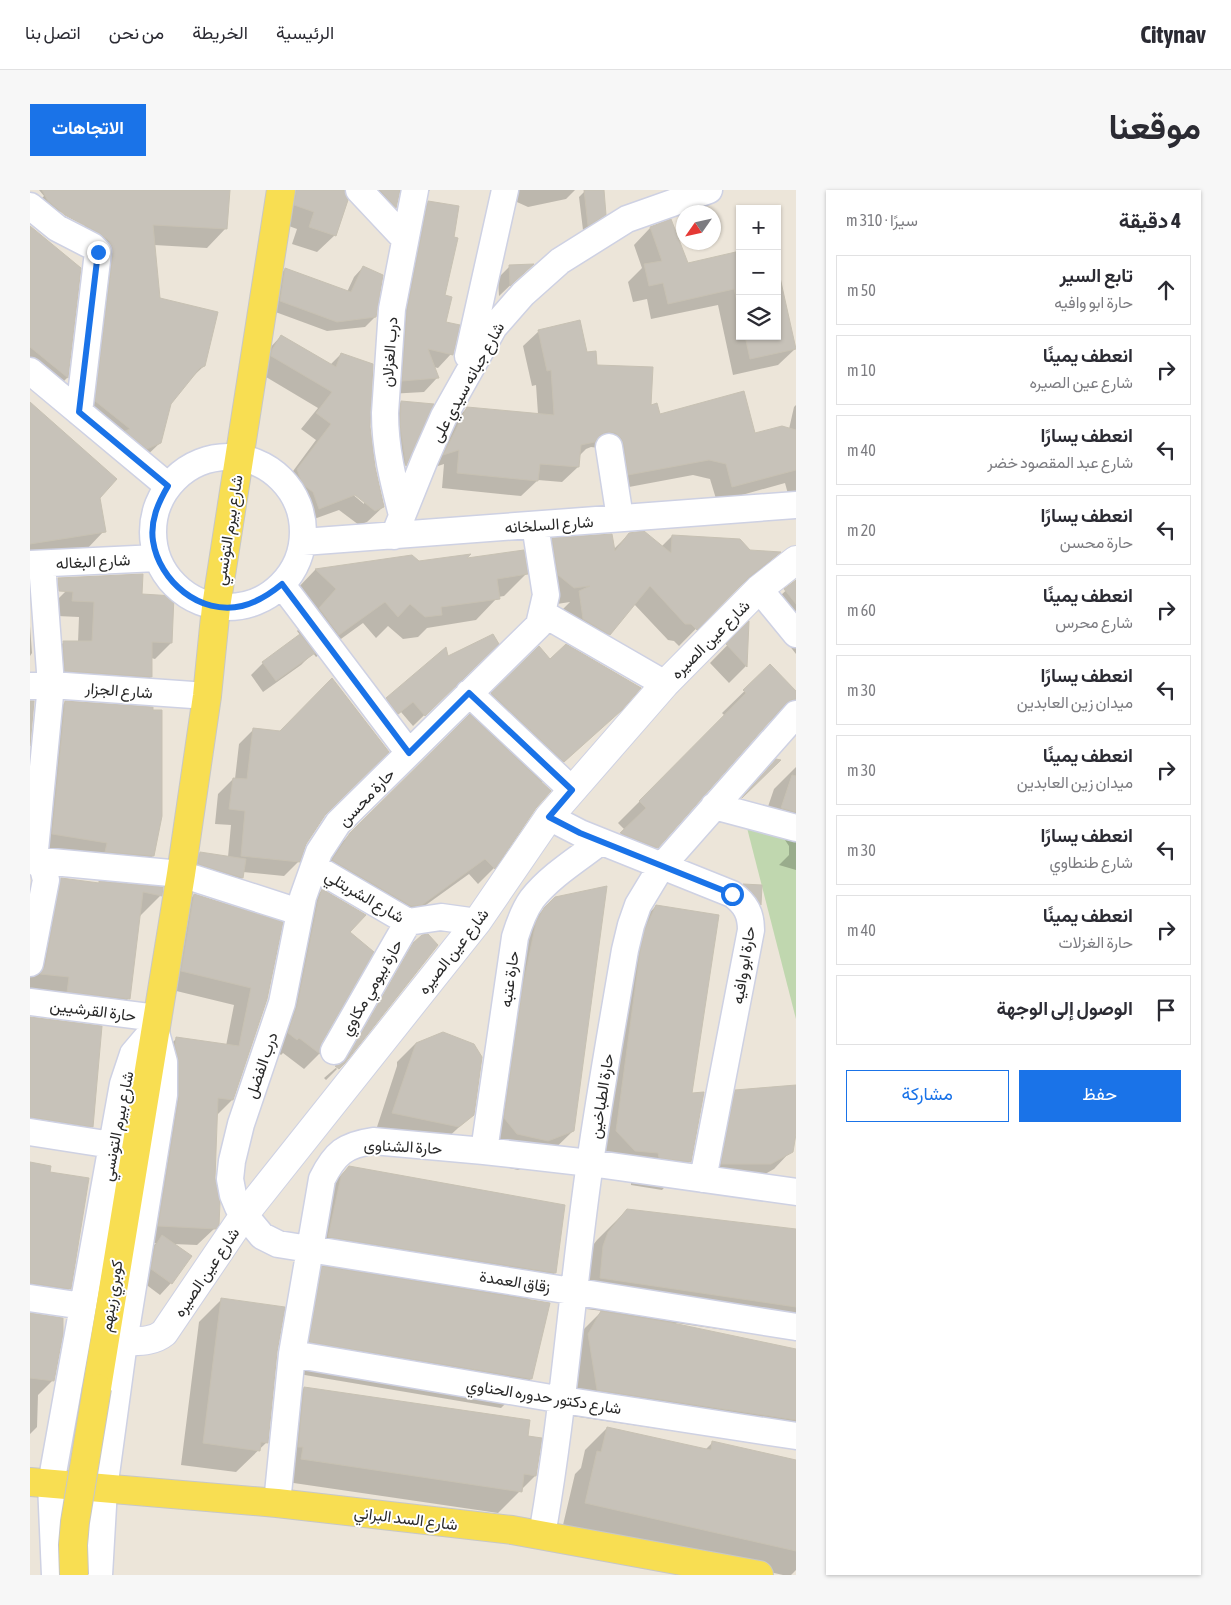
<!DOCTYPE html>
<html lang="ar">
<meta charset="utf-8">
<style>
:root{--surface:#fff;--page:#f7f7f7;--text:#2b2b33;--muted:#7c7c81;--line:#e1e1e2;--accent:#1a73e8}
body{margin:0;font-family:"Asap Condensed",Vazirmatn,sans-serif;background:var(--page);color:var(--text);direction:rtl}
.controls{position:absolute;right:15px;top:15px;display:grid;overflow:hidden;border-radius:0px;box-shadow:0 1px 4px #0004}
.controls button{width:45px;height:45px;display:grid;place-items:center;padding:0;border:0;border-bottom:1px solid var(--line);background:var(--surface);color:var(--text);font:25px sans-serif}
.compass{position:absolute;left:646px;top:15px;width:45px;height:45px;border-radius:50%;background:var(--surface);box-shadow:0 1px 4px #0004;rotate:236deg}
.stop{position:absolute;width:15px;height:15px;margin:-11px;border:4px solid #1a73e8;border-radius:50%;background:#fff}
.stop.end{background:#1a73e8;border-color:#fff;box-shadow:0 1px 5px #0008}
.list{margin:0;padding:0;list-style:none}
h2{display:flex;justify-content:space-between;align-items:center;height:65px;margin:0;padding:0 20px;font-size:21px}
h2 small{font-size:16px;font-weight:400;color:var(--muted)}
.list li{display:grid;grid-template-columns:32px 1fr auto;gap:15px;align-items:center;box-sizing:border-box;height:70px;margin:0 10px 10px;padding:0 10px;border:1px solid var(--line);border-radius:0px}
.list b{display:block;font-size:19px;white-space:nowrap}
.list p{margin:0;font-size:16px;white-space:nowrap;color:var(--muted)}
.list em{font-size:16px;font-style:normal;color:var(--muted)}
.actions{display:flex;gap:10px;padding:15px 20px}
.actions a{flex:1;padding:11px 0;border:1px solid var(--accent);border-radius:0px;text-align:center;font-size:18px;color:var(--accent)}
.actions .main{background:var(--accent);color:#fff}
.icon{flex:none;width:28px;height:28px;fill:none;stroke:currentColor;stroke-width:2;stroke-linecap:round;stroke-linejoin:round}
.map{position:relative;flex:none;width:766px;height:1385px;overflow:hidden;direction:ltr;border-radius:0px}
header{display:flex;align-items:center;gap:30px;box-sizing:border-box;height:70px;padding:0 25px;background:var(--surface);border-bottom:1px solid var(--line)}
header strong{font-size:24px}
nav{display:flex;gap:28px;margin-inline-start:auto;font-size:18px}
.intro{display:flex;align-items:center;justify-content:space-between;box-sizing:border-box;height:120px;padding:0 30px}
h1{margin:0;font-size:35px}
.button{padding:12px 22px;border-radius:0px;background:var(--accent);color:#fff;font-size:18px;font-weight:700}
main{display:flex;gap:30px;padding:0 30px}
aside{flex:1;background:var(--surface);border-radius:0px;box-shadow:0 1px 4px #0004}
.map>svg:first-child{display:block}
</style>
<header>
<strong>Citynav</strong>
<nav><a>الرئيسية</a><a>الخريطة</a><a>من نحن</a><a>اتصل بنا</a></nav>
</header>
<div class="intro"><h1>موقعنا</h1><a class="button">الاتجاهات</a></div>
<main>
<aside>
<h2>4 دقيقة<small>سيرًا · 310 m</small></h2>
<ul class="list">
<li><svg class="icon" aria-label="ahead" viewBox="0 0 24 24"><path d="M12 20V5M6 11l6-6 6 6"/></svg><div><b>تابع السير</b><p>حارة ابو وافيه</p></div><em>50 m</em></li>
<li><svg class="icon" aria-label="right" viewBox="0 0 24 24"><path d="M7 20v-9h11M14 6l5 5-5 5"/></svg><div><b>انعطف يمينًا</b><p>شارع عين الصيره</p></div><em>10 m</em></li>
<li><svg class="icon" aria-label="left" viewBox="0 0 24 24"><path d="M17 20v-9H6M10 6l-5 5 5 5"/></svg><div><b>انعطف يسارًا</b><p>شارع عبد المقصود خضر</p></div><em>40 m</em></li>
<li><svg class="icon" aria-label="left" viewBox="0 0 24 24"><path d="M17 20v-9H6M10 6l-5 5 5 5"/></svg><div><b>انعطف يسارًا</b><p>حارة محسن</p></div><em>20 m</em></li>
<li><svg class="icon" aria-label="right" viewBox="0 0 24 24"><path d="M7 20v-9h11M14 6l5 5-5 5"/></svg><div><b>انعطف يمينًا</b><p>شارع محرس</p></div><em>60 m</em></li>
<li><svg class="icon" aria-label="left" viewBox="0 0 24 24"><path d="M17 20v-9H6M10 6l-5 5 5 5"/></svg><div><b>انعطف يسارًا</b><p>ميدان زين العابدين</p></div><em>30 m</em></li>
<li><svg class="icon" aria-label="right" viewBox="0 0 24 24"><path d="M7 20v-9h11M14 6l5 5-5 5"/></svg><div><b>انعطف يمينًا</b><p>ميدان زين العابدين</p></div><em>30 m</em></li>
<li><svg class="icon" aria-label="left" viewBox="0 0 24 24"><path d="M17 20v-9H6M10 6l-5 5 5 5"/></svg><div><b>انعطف يسارًا</b><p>شارع طنطاوي</p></div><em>30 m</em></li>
<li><svg class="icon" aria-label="right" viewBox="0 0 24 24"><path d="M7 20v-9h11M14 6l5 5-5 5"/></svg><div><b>انعطف يمينًا</b><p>حارة الغزلات</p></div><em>40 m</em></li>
<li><svg class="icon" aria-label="arrive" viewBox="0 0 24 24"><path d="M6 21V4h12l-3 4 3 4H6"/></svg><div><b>الوصول إلى الوجهة</b></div></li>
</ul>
<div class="actions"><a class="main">حفظ</a><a>مشاركة</a></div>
</aside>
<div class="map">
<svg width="766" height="1385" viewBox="0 0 766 1385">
<rect width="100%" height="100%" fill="#ece5d9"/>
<path fill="#c0d7af" d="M 716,634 L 766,650 L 766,829 Z"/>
<path fill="#0003" fill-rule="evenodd" d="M 9,0 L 198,0 L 196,38 L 177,58 L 124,55 L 129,109 L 174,176 L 157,192 L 140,213 L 130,253 L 110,272 L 47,230 L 63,76 L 50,62 L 0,20 L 14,6 ZM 30,21 L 55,34 L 55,37 L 29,24 Z
M 247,0 L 400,0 L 389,11 L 368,2 L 365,17 L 348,34 L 322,7 L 312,1 L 305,45 L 287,62 L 262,54 L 267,39 L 248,32 Z
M 460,0 L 545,0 L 536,9 L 498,17 Z
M 572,0 L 575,24 L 569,30 L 553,40 L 549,7 L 555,1 Z
M 399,12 L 415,133 L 421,164 L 408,178 L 403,177 L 407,188 L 394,202 L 359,204 L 385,26 Z
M 640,31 L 657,74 L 710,63 L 710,146 L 747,146 L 765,159 L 748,175 L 703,185 L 688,115 L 621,129 L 617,109 L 603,112 L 598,92 L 612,78 L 604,55 L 620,38 Z
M 0,37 L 50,78 L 37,188 L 18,207 L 0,192 Z
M 480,76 L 491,85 L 469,106 L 468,88 Z
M 333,77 L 345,127 L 335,137 L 297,141 L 240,120 L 245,89 L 255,79 L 317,102 L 324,87 Z
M 509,141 L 556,163 L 565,176 L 620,216 L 629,226 L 724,245 L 759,239 L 764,217 L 766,215 L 766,313 L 761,315 L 755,293 L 687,312 L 680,289 L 663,285 L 583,300 L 569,258 L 561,257 L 556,259 L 549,266 L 548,277 L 532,292 L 508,290 L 491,306 L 412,298 L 414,274 L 399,279 L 421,234 L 437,218 L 508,224 L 506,195 L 502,196 L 493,156 Z
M 251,146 L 300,175 L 311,164 L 339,237 L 344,277 L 353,317 L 337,332 L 329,335 L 309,320 L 273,333 L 267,317 L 257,310 L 252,296 L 286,250 L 271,239 L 288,218 L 226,181 L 236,162 ZM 321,300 L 334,310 L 334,314 L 320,302 Z
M 371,212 L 402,215 L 375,276 L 359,292 L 354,229 Z
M 0,223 L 69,308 L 74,341 L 55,361 L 0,369 Z
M 599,344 L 631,357 L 642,346 L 719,361 L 749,363 L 733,378 L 700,404 L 649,456 L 644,451 L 638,450 L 604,414 L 579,444 L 563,461 L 537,446 L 533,419 L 540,412 L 527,414 L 506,366 L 523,350 L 583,360 Z
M 381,366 L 388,373 L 433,370 L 496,384 L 474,406 L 468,407 L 446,430 L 397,438 L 388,447 L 373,449 L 358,436 L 346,448 L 333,433 L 286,467 L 283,463 L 271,475 L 233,502 L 221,485 L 233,473 L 271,446 L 267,441 L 285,422 L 264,402 L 285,380 Z
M 766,391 L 766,464 L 733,422 Z
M 44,393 L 111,405 L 141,453 L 125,469 L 121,468 L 121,487 L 105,502 L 20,496 L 18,468 L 33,453 L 48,452 L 49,427 L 27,426 L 28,409 Z
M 718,434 L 716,476 L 699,493 L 680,473 Z
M 0,436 L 2,463 L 0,466 Z
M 467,454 L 383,536 L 371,522 L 357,534 L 346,519 L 357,509 L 417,468 Z
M 509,457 L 520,471 L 591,519 L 511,593 L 505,617 L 464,678 L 448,694 L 439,684 L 375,730 L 287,686 L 304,660 Z
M 740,476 L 766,502 L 766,545 L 757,554 L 759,551 L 747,531 L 738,531 L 627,657 L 605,679 L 570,665 L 595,640 L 588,633 L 695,526 L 692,523 Z
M 35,512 L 123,666 L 106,682 L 6,660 L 19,529 Z
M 223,540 L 294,624 L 275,653 L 269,671 L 254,686 L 213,682 L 212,688 L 201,699 L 159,675 L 170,663 L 198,667 L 201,635 L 185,634 L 188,604 L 203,589 L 205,589 L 209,554 Z
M 747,570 L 748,571 L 708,612 L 724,593 Z
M 766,577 L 766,680 L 749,675 L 759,665 L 759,656 L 755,650 L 748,645 L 730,640 L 744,599 Z
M 31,690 L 132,699 L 130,706 L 108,728 L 98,809 L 76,831 L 0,807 L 0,761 L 9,712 Z
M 714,695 L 731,696 L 730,714 L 725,719 L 709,700 Z
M 292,700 L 318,743 L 290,853 L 289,864 L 274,879 L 253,863 L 251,865 L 243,858 L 277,715 Z
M 164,705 L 251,733 L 202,910 L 186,926 L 184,980 L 185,1038 L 167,1055 L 143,1054 L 141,1093 L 130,1105 L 110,1090 L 121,1058 L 126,1053 L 111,1053 L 129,866 L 146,849 L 196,856 L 204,815 L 134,798 L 147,722 Z
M 525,708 L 543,941 L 513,970 L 488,980 L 457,973 L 495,738 Z
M 626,716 L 661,904 L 660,971 L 632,1000 L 601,995 L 601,991 L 576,989 L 558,970 L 598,745 Z
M 377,761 L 316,869 L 309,877 L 372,766 Z
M 0,828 L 62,936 L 40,958 L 0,952 Z
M 413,843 L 443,924 L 411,954 L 346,940 L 367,876 L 367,872 L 385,854 Z
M 308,876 L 306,878 L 307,879 L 296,890 L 294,888 Z
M 706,901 L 766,902 L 766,938 L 761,961 L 744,979 L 723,991 L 675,991 L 689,918 Z
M 0,973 L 18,983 L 40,1098 L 22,1117 L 0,1113 Z
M 319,977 L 525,1083 L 497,1110 L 519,1114 L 501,1189 L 471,1218 L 251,1181 L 263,1107 L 291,1079 L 270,1076 L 290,1006 Z
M 597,1020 L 766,1040 L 766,1150 L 646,1133 L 646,1135 L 766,1160 L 766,1249 L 750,1257 L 542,1226 L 545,1148 L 572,1121 L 541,1117 L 549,1073 L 567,1050 Z
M 191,1110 L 246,1162 L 237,1252 L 206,1282 L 151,1275 L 169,1132 Z
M 0,1124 L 23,1190 L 8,1205 L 7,1237 L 0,1244 Z
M 274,1198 L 497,1247 L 505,1286 L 468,1323 L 250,1291 L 252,1221 Z
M 577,1238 L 675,1260 L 683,1252 L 766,1271 L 766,1380 L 761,1385 L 753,1385 L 533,1335 L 545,1284 L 551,1278 L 555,1260 Z"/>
<path fill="#c7c2b9" stroke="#c7c1b3" d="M 12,0 L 200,0 L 197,39 L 123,35 L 130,108 L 188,122 L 175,176 L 170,178 L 141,214 L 131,253 L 117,259 L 95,241 L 100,239 L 65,211 L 83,64 L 82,58 L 79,51 L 69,43 L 35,25 L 18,11 Z
M 266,0 L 314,0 L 318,10 L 306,46 L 279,37 L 284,22 L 264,15 Z
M 350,0 L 370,0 L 366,18 Z
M 554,0 L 574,0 L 576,25 L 558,36 Z
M 398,11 L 429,16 L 424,47 L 428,48 L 415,105 L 422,107 L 416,132 L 430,135 L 423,165 L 398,159 L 409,188 L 372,191 L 377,121 Z
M 641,29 L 658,73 L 710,61 L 710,124 L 704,99 L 638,114 L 633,93 L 619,96 L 614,74 L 632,71 L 620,37 Z
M 0,36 L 51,78 L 38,188 L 0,157 Z
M 504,74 L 483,93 L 480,96 L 479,75 Z
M 747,74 L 766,159 L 720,169 L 715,146 L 747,146 Z
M 333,76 L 353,85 L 346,127 L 307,132 L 250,111 L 255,78 L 321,102 Z
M 550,130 L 557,162 L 566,161 L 567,175 L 623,177 L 621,215 L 627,213 L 630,224 L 714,201 L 725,243 L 752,236 L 766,240 L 766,280 L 702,297 L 696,274 L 679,270 L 598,285 L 594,255 L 591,248 L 585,243 L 577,242 L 570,245 L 565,252 L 551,255 L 549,277 L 510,274 L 508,291 L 427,283 L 429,260 L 413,265 L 437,217 L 524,225 L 521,180 L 517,181 L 508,140 Z
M 251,145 L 306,177 L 311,163 L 343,174 L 340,237 L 345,277 L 354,317 L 345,321 L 325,305 L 289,319 L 283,302 L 272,294 L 267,279 L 301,234 L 286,223 L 302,202 L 241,166 L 242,160 Z
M 371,211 L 404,214 L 376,276 L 370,235 Z
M 0,212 L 87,289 L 70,308 L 76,342 L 0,354 Z
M 614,341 L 641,363 L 642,345 L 710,349 L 720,360 L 751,362 L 718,388 L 667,440 L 661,434 L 655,434 L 620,396 L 580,445 L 553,429 L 549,401 L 560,396 L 544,398 L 528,385 L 522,348 L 582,344 L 585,361 L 599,343 Z
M 494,360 L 498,384 L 467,389 L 470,409 L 411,417 L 412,425 L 395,427 L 380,414 L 368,427 L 355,412 L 309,445 L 289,418 L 306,399 L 285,379 L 382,365 L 389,371 L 441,364 L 437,368 Z
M 113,384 L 112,404 L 144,406 L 142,453 L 122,452 L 122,487 L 35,481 L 33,451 L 62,451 L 64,412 L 42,411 L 43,402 L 29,401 L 28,388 Z
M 766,390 L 766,414 L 754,399 Z
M 719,431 L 717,477 L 696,454 Z
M 270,444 L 285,463 L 246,491 L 232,472 Z
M 463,444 L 469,454 L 395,526 L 383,512 L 368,524 L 356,508 L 416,457 L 418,466 Z
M 536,454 L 611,498 L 592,520 L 534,572 L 461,503 L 509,456 L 520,469 Z
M 740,474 L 766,501 L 766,509 L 761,510 L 755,514 L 628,658 L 590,643 L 616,618 L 609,611 L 716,503 L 713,500 Z
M 302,488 L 359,562 L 295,625 L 276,654 L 270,672 L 211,666 L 215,621 L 199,619 L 203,588 L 217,589 L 223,538 L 250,541 Z
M 0,511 L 4,511 L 0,556 Z
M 35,511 L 123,517 L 123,520 L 132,520 L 132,626 L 124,666 L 75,662 L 77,653 L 22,644 Z
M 440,524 L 521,601 L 506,618 L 465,679 L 455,669 L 392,715 L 381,716 L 302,670 L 320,643 Z
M 746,569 L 751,570 L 712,608 Z
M 762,585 L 766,586 L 766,622 L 751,618 Z
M 170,662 L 216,669 L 213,688 L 168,674 Z
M 31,688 L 69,693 L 69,691 L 133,697 L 132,706 L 113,702 L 100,809 L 37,802 L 39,787 L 10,784 L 15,776 Z
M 713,694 L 732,695 L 731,715 L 722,702 Z
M 577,696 L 544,941 L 518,951 L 487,944 L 474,928 L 493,795 L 506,732 L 514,718 L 525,707 Z
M 292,699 L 336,725 L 320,742 L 344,762 L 291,854 L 290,864 L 269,848 L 267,850 L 258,843 L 267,816 L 288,711 Z
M 164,704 L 253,732 L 237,809 L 203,910 L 188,908 L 185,988 L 190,1012 L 189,1035 L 186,1039 L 128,1036 L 149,907 L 149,872 L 145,855 L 146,847 L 209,856 L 221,798 L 151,781 Z
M 626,715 L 689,725 L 662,903 L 674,902 L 661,972 L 629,968 L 628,963 L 605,961 L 586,941 L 610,762 L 615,739 Z
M 398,744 L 408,755 L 315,873 L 309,879 L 305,876 L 312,874 L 317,868 L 383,753 L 392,745 Z
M 0,827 L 72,836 L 63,937 L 0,927 Z
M 413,842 L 444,854 L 452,867 L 444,925 L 429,937 L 362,923 L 386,853 Z
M 766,895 L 766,944 L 763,962 L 741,974 L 691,974 L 705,900 Z
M 0,972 L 21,976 L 20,982 L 59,988 L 41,1099 L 0,1093 Z
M 319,976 L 535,1015 L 526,1083 L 298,1047 L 311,986 Z
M 597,1019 L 766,1039 L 766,1117 L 570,1088 L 573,1056 L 578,1042 Z
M 132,1045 L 162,1066 L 142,1094 L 121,1079 L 125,1056 Z
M 292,1076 L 520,1113 L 502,1189 L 279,1152 Z
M 191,1108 L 255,1117 L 247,1162 L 238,1253 L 231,1252 L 230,1261 L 173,1253 Z
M 571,1121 L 638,1132 L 766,1159 L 766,1230 L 567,1200 L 558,1144 Z
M 0,1123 L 33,1128 L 33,1144 L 24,1191 L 0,1188 Z
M 274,1197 L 500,1230 L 498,1246 L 512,1248 L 506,1286 L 494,1284 L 492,1302 L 271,1269 L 273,1257 L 268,1257 Z
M 577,1237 L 681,1260 L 682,1251 L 766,1270 L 766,1361 L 555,1313 L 567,1261 L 571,1262 Z"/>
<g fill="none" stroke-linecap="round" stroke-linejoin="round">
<g stroke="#ced1e3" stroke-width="29">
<path id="street" d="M 329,0 L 375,49
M 0,16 L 27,38 L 62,56 L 68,62 L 49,222
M 438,166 L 475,0
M 0,181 L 138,296
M 579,257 L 590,328
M123 342a75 75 0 1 1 150 0a75 75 0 1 1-150 0Z
M 372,325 C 363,290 355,259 355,223 L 362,119 L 385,0
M 505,335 L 516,405 L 509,435 L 308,633 L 289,662 L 273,707 L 252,813 L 211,934 L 202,971 L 200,989 L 203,1005 L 208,1017 L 232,1046 L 248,1054 L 766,1137
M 364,346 L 395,269 L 414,226 L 464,137 L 493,104 L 530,71 L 597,29 L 679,0
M 273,352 L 766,315
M 0,374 L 127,368
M 252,395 L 379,563
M 729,399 L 766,444
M 512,423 L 635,494
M 0,496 L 21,495 L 177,506
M 439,503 L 542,600
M 684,616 L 766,638
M 519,627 L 550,643 L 702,704 C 716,714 721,724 721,740 L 673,989
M 0,670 L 151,684 L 269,722
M 284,677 L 378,732 L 411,727 L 447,732
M 0,773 L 16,690 L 13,678 L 4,670 L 21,495 L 12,374
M 0,812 L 127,828
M 304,861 L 378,732
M 0,942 L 82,955
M 454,961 L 485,747 C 489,734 494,720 502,709 C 520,686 548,669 570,652
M 0,1108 L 53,1116
M 262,1164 L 533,1210 L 766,1246
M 247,1313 L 262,1164 L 292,989 C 305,963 315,955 343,951 L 454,961 L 560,973 L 766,1002
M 512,1345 C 534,1221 542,1097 560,973 C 570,902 583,831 595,760 L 601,735 L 608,715 L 631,677 L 766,524
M 25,1385 L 21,1294 L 93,894 L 103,864 L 125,838
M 69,1385 L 74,1299 L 94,1152 L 134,905 L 134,872 L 125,839"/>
</g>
<g stroke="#ced1e3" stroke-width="30">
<path id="secondary" d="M 94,1152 C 108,1151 123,1152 134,1143 L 214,1025 L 447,732 L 519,627 L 635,494 L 729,399 L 766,370
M 67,1385 L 68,1384"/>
</g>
<g stroke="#c7c7c7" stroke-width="30">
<path id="primary" d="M 67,1198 L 151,684 L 177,506 L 186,417 L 251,0
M 0,1292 L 247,1313 L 482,1340 L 729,1385"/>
</g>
<use href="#street" stroke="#fff" stroke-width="26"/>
<use href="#secondary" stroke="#fff" stroke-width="28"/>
<use href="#primary" stroke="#f8de52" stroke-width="28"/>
<g stroke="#c7c7c7" stroke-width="30" stroke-linecap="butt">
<path id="primary-bridge" d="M 44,1385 L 43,1355 L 45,1332 L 67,1198"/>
</g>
<use href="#primary-bridge" stroke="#f8de52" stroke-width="28"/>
</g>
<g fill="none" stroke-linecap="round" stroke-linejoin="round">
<path stroke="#1a73e8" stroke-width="6" d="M 68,62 L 49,222 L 138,296 C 128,313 120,331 123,351 C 129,391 170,426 212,416 C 228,412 240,404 252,394 L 379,563 L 439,503 L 542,600 L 519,627 L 550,643 L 702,704"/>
</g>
<g text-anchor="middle" stroke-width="4" stroke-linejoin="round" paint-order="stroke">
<g font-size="16" fill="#292929" stroke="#fff">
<text transform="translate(359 162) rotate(-86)" y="6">درب الغزلان</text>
<text transform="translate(437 192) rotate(-61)" y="6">شارع جبانه سيدي على</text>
<text transform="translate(519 334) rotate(-4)" y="6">شارع السلخانه</text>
<text transform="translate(198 340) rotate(-81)" y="6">شارع بيرم التونسي</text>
<text transform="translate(63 371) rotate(-3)" y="6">شارع البغاله</text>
<text transform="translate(680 449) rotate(-45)" y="6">شارع عين الصيره</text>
<text transform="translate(89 500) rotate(4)" y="6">شارع الجزار</text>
<text transform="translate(336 607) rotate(-46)" y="6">حارة محسن</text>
<text transform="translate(335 706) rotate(30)" y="6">شارع الشربتلي</text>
<text transform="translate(423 761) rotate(-52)" y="6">شارع عين الصيره</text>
<text transform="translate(713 775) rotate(-81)" y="6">حارة ابو وافيه</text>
<text transform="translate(479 789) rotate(-82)" y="6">حارة عتبه</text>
<text transform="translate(341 797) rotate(-60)" y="6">حارة بيومي مكاوي</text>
<text transform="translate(63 820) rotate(7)" y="6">حارة القرشيين</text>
<text transform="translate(231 875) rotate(-71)" y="6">درب الفضل</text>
<text transform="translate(571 906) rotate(-81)" y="6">حارة الطباخين</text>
<text transform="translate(87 936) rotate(-79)" y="6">شارع بيرم التونسي</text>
<text transform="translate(373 956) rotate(3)" y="6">حارة الشناوى</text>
<text transform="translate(176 1082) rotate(-56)" y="6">شارع عين الصيره</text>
<text transform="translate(485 1091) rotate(9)" y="6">زقاق العمدة</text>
<text transform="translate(81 1106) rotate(-81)" y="6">كوبري زينهم</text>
<text transform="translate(514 1206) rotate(9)" y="6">شارع دكتور حدوره الحناوي</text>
<text transform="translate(376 1328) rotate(7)" y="6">شارع السد البراني</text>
</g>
</g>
</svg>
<div class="controls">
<button>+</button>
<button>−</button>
<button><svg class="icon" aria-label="layers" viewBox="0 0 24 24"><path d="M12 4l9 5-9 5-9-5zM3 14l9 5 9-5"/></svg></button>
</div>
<svg class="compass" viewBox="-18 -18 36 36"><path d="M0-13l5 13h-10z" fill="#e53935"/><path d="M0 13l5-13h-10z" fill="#7c7c81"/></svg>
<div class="stop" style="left:702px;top:704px"></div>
<div class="stop end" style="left:68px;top:62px"></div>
</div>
</main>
